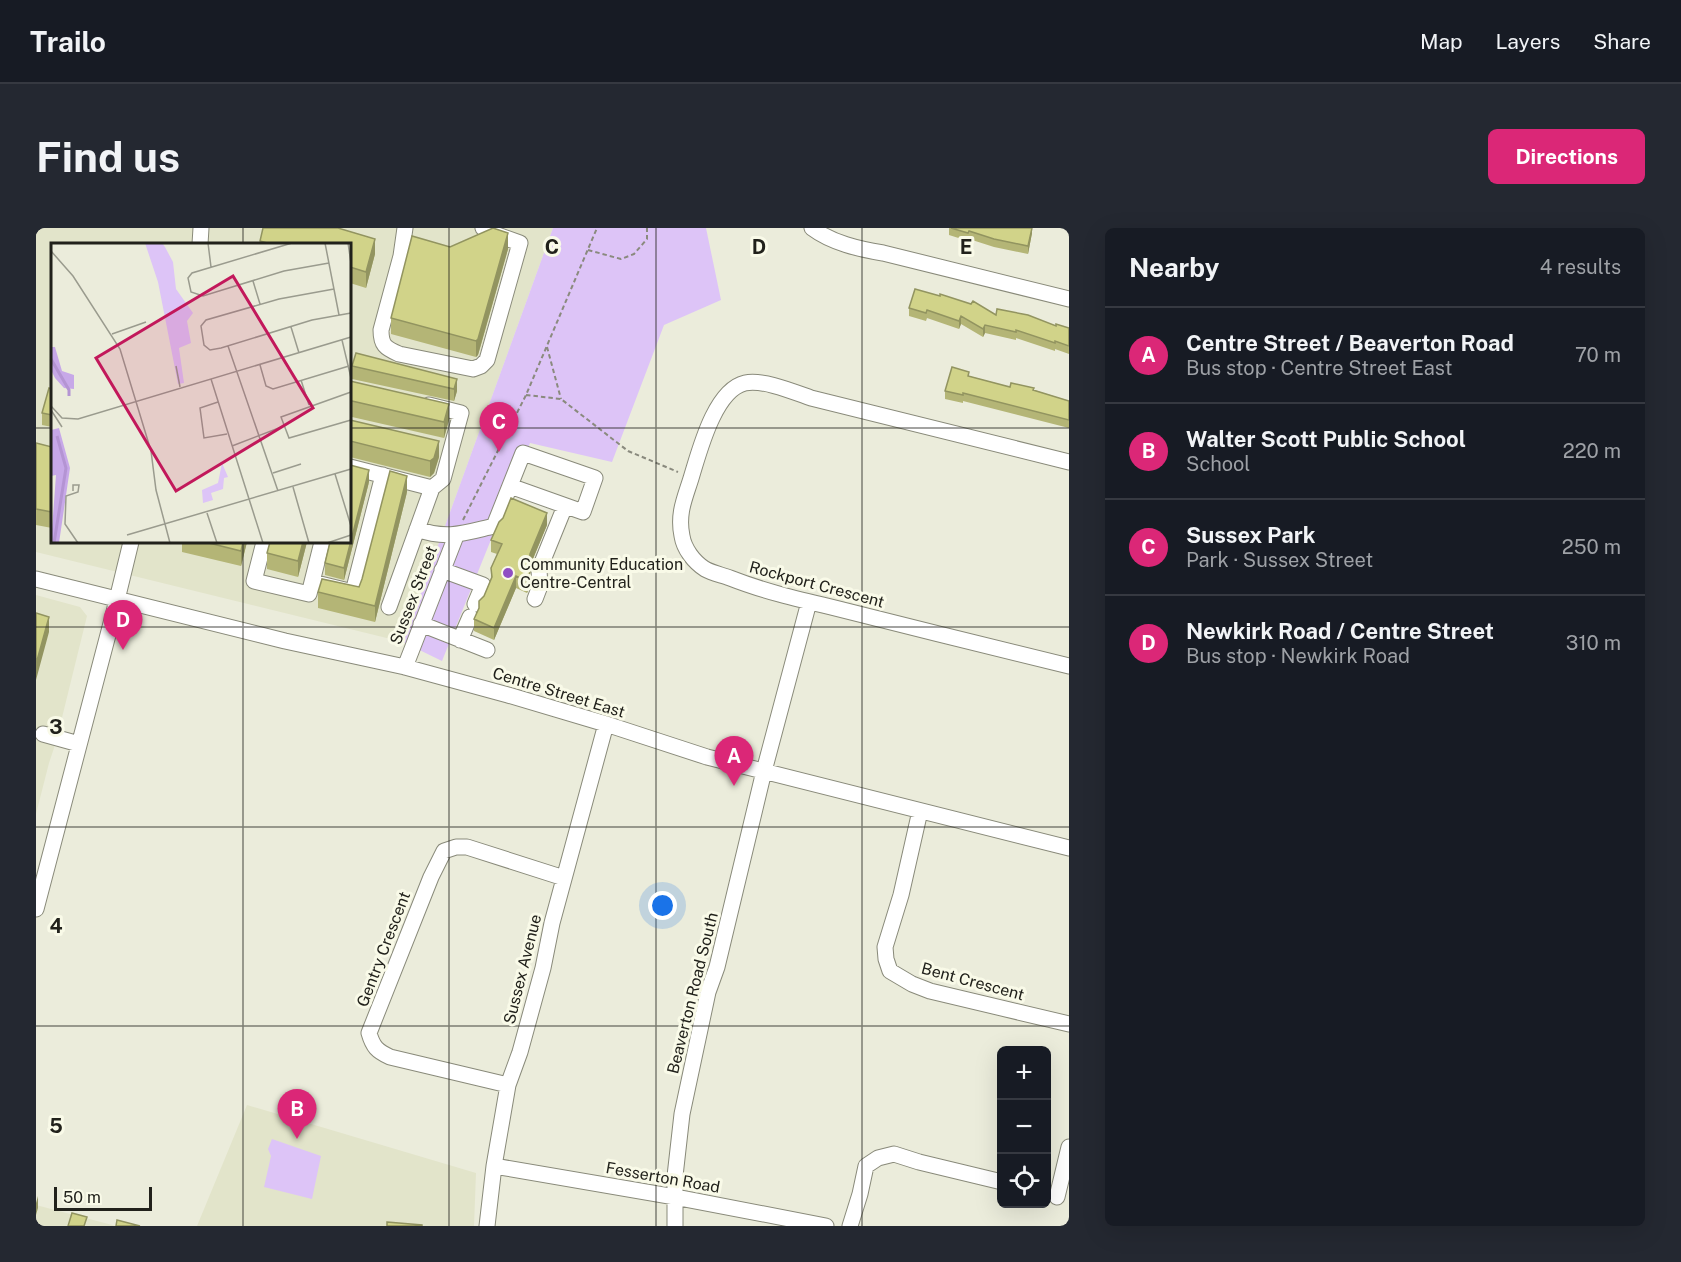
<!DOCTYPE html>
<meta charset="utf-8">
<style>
:root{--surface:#171b24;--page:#242831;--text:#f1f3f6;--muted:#9ea1a6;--line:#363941;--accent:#db2777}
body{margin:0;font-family:"Public Sans",sans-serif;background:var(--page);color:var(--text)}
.controls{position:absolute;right:18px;bottom:18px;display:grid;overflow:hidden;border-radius:9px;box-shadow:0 6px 24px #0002}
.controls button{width:54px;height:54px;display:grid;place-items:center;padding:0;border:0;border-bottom:2px solid var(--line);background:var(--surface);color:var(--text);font:30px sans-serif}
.scale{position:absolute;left:18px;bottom:15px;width:98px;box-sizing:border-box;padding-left:6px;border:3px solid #21211b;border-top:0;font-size:16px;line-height:21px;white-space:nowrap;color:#21211b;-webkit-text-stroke:4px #f9fae8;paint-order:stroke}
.you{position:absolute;left:627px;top:678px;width:21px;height:21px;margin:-15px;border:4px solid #fff;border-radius:50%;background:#1a73e8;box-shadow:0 0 0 9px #1a73e833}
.badge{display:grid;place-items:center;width:39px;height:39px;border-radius:50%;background:var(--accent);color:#fff;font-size:20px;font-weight:700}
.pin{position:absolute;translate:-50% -50px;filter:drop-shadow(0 2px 3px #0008)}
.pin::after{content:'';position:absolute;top:32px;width:21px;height:18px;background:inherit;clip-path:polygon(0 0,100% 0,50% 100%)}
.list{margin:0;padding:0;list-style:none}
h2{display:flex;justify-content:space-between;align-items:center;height:78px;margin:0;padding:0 24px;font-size:26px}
h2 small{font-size:20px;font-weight:400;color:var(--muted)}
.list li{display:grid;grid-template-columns:39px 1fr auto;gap:18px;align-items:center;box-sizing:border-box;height:96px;padding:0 24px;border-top:2px solid var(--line)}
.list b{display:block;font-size:22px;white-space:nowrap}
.list p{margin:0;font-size:20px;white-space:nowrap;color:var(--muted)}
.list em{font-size:20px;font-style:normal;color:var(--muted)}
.icon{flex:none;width:33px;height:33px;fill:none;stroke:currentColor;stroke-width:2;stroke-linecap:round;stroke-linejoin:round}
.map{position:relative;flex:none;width:1033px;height:998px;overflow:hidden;border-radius:9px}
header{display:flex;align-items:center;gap:36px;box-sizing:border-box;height:84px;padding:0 30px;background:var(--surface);border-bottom:2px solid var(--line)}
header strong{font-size:28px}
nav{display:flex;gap:33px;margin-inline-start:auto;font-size:21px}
.intro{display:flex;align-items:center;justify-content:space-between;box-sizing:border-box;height:144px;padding:0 36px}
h1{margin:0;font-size:42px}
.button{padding:15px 27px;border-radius:9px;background:var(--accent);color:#fff;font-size:21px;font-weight:700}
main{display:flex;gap:36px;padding:0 36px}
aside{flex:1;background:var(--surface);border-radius:9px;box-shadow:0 6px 24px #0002}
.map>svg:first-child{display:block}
</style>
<header>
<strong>Trailo</strong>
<nav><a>Map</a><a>Layers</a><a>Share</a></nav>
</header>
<div class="intro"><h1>Find us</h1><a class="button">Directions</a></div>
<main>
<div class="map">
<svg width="1033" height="998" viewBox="0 0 1033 998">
<rect width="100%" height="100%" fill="#ebecdb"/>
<path fill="#e2e4ca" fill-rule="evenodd" d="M 0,0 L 517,0 L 367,414 L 0,324 ZM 16,16 L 314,16 L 314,314 L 16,314 Z
M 0,367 L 44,379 L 51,388 L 20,514 L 13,535 L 0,586 Z
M 211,877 L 440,945 L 438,998 L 161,998 Z
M 0,977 L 80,998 L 0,998 Z"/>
<path fill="#ddc4f7" d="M 517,0 L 670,0 L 685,72 L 628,97 L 576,234 L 494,215 L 406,433 L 367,414 Z
M 236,911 L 285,928 L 276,971 L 228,959 L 235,928 L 232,921 Z"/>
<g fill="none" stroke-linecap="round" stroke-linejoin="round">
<g stroke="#898a7a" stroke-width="17">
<path id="minor" d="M 369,0 L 365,28 L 345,102 C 345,117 349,120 363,126 L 437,141 L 445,138 L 451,132 L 484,15 L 453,4 L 447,0
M 776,0 C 796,15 823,21 847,25 L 1033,71
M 164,16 L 165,0
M 1033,234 L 775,170 C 758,164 727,151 709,155 C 679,162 664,221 656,247 C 650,268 641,284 646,308 C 648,321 658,334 669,341 C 676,345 686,347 694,350 C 727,363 761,371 795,379 C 874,399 954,419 1033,438
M 314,239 L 396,260 L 407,251 L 425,185 L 393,177
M 381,301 C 411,312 428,305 458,298 L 487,225 L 559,250 L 547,284 L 474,258
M 228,314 L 218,353 L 273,366 L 286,314
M 406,342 L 447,357 L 439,376
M 0,351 L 249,413 L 369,439 L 472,467 L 570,496 L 671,529 L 1033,620
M 276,354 L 317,364 L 347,247
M 499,371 L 504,358 L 503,342 L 529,278
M 353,379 L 396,260
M 385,396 L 451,422
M 424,412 L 434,389
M 369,439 L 420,308
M 7,506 L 43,516
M 884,583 L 865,667 L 849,719 L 850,731 L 854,743 L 876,756 L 894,763 L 1033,796
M 0,681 L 78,384 L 95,314
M 472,857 L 354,829 C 341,823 337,819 333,805 L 395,649 L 408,623 L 420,619 L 431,619 L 528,650
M 458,938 L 639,969 L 790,998
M 1021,969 L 1033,919
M 451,998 L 458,938 L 472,857 L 484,824 L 507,740 L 516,695 L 570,496
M 639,998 L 639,948 L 646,886 L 672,764 L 681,739 L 728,543 L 773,374
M 814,998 L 824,966 L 830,938 L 842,930 L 858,926 L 883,934 L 966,954"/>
</g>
<path stroke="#8a8a7e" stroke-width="2" stroke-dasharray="4.5 3" stroke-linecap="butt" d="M 552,22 L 585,31 L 598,26 L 611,11 L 611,0
M 511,119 L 525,171
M 490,167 L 525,171 L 592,223 L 642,244
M 427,292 L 490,167 L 561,0"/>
<use href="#minor" stroke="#fff" stroke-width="15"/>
</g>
<path fill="#b4b576" d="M 227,0 L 302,0 L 339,11 L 339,26 L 330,60 L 314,55 L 314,16 L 224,16 Z
M 913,0 L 996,0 L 996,5 L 992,26 L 958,19 L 933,11 L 932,13 L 913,7 Z
M 414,19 L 472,21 L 442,127 L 440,129 L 355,106 L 355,90 Z
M 873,80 L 960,87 L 1033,100 L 1033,126 L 1019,121 L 1019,123 L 980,110 L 980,112 L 949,105 L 947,109 L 925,96 L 923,101 L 891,90 L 890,93 L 873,88 Z
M 316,138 L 421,151 L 421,163 L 418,173 L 316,151 Z
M 933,148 L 974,159 L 998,162 L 1033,173 L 1033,200 L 927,173 L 927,175 L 909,171 L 909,163 Z
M 314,153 L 413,192 L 408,210 L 316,189 L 314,189 Z
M 16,161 L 16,199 L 6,197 L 6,185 Z
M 314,192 L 403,229 L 398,245 L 394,249 L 314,229 Z
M 0,215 L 16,219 L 16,300 L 0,297 Z
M 333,254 L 308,352 L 289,347 L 289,335 Z
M 371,264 L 339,394 L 282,380 L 282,364 L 323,359 Z
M 511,297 L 494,338 L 494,356 L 491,365 L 480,360 L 458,412 L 438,403 L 438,391 L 443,382 L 443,373 L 448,368 L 455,350 L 455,340 L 461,326 L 455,324 L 455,312 Z
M 146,314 L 211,314 L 205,338 L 146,324 Z
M 234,314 L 271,314 L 262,349 L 231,341 L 231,325 Z"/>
<path fill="#929460" d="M 996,0 L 996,5 L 992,26 L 992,18 Z
M 472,5 L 472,21 L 442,127 L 440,129 L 440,113 Z
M 339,11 L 339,26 L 330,60 L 330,44 Z
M 925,88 L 925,96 L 923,101 L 923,93 Z
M 949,97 L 949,105 L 947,109 L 947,101 Z
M 421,151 L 421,163 L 418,173 L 418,161 Z
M 413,176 L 413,192 L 408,210 L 408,194 Z
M 403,213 L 403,229 L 398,245 L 394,249 L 394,233 Z
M 333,242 L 333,254 L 308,352 L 308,340 Z
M 371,248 L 371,264 L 339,394 L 339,378 Z
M 511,285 L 511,297 L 494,338 L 493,348 L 494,344 L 494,356 L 491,365 L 491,353 L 494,326 Z
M 207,314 L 211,314 L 205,338 L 205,323 Z
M 267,314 L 271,314 L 262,349 L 262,333 Z
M 480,348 L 480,360 L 458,412 L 458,400 Z
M 13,389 L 13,404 L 0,452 L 0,436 Z
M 2,968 L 2,980 L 0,987 L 0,975 Z"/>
<path fill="#d1d389" stroke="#929460" stroke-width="1.5" d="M 227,0 L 302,0 L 339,11 L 330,44 L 314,39 L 314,16 L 235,16 L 224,13 Z
M 457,0 L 472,5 L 442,111 L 440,113 L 355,90 L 376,8 L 414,19 Z
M 915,0 L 996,0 L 992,18 L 958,11 L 933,3 L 932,5 Z
M 879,61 L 904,68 L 904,66 L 935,76 L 937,73 L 960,87 L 961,81 L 992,87 L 1020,98 L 1020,96 L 1033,100 L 1033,118 L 1019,113 L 1019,115 L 980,102 L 980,104 L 949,97 L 947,101 L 925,88 L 923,93 L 891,82 L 890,85 L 873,80 Z
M 320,125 L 421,151 L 418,161 L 316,138 Z
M 916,139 L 933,144 L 932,148 L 974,159 L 975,155 L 998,160 L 997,162 L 1033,173 L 1033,192 L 927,165 L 927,167 L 909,163 Z
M 314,153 L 413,176 L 408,194 L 316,173 L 314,173 Z
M 13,160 L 16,161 L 16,187 L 6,185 Z
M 314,192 L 403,213 L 398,230 L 394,233 L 314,213 Z
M 0,215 L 16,219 L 16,284 L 0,281 Z
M 314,237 L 333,242 L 308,340 L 289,335 L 294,314 L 314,314 Z
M 354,243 L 371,248 L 339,378 L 282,364 L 286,351 L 323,359 L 326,351 Z
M 475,270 L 511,285 L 494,326 L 493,338 L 494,344 L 491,353 L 480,348 L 458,400 L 438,391 L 443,380 L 443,373 L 448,368 L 456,349 L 455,340 L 466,316 L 455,312 L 463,294 L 467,290 Z
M 169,314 L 207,314 L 205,323 Z
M 234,314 L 267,314 L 262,333 L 231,325 Z
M 0,385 L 13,389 L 0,436 Z
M 36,985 L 51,989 L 48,998 L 32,998 Z
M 81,992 L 104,998 L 80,998 Z
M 351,994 L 386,997 L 386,998 L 351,998 Z"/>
<path fill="none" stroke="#21211b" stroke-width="1.5" stroke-opacity="0.55" d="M 207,0 L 207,16M 413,0 L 413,998M 620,0 L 620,998M 826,0 L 826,998M 0,200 L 16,200M 314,200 L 1033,200M 207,314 L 207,998M 0,399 L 1033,399M 0,599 L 1033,599M 0,798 L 1033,798"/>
<circle fill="#8f4ec3" stroke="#f9fae8" stroke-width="2" cx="472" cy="345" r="6"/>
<g text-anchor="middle" stroke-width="6" stroke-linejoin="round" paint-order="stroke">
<g font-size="16" fill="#21211b" stroke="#f9fae8" text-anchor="start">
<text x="484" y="342">Community Education<tspan x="484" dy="18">Centre-Central</tspan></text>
</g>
<g font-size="16" fill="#21211b" stroke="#f9fae8">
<text transform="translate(781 356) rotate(15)" y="6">Rockport Crescent</text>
<text transform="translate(377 367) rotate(-69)" y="6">Sussex Street</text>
<text transform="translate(523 464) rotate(17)" y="6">Centre Street East</text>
<text transform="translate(347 721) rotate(-69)" y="6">Gentry Crescent</text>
<text transform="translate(486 741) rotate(-76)" y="6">Sussex Avenue</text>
<text transform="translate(937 753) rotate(15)" y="6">Bent Crescent</text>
<text transform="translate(656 765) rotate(-76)" y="6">Beaverton Road South</text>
<text transform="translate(627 949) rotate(10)" y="6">Fesserton Road</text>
</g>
</g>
<g transform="translate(15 15)">
<rect width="300" height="300" fill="#ebecdb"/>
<path d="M 94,0 L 111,0 L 114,4 L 122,19 L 125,46 L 142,70 L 136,78 L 140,100 L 128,105 L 133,140 L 127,141 L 107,39 ZM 171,220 L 177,234 L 173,235 L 172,246 L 160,250 L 162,257 L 152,260 L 151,247 L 167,240 Z" fill="#ddc4f7"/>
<path d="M 0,104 L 4,104 L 11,128 L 23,132 L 23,146 L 13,145 L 4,135 L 0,127 ZM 8,185 L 19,225 L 8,300 L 0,300 L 5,232 L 0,233 L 0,187 Z" fill="#c7a8e8"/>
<path fill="none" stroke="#b494d3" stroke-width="3" d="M 0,116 L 18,147 L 18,153M 3,300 L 15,225 L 6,193"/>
<path fill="none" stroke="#9a9b8e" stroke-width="1.5" d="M 157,0 L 160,24M 241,0 L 141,30 L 137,35 L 140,49 L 152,53 L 233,28 L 278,20M 274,0 L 288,72M 297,0 L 300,20M 0,8 L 22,33 L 69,106 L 100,208 L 105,247 L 119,300M 202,38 L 209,61M 283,46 L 228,56 L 155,77 L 150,83 L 153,102 L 159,107 L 170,105 L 261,77 L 300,70M 240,84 L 248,110M 61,91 L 95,79M 291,97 L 300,135M 177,103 L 227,248M 209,122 L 215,143 L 222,146 L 298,123M 125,123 L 129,144M 160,136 L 212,300M 250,137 L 258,162M 300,149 L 230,174 L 238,195 L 300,177M 167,159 L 149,165 L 153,195 L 176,191M 0,163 L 11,175 L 27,176 L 300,94M 0,167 L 11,184M 181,203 L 233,183M 222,230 L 250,221M 284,231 L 300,283M 242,244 L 258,300M 22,248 L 22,242 L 28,242 L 27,249 L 15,253 L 14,281 L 27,300M 156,270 L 166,300M 76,292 L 300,226M 276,300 L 300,292"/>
<path fill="#c2185b" fill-opacity="0.15" stroke="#c2185b" stroke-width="3" d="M 182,33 L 262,165 L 125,248 L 45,115 Z"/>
<rect width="300" height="300" fill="none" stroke="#21211b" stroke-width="3"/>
</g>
<g font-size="20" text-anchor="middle" font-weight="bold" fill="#21211b" stroke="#f9fae8" stroke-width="6" stroke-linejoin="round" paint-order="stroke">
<text x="516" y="26">C</text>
<text x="723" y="26">D</text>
<text x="930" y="26">E</text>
<text x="20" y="506">3</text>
<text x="20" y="705">4</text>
<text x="20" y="905">5</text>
</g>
</svg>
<div class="controls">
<button>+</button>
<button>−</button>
<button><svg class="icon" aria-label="locate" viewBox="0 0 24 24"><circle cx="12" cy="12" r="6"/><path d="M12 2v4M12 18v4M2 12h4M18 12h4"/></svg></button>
</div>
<div class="scale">50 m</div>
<div class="you"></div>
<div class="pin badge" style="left:698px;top:558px">A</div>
<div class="pin badge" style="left:261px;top:911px">B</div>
<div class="pin badge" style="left:463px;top:224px">C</div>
<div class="pin badge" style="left:87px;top:422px">D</div>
</div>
<aside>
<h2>Nearby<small>4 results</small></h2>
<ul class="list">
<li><span class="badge">A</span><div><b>Centre Street / Beaverton Road</b><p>Bus stop · Centre Street East</p></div><em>70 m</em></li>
<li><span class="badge">B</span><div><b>Walter Scott Public School</b><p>School</p></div><em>220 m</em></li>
<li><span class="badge">C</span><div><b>Sussex Park</b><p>Park · Sussex Street</p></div><em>250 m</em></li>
<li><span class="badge">D</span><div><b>Newkirk Road / Centre Street</b><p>Bus stop · Newkirk Road</p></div><em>310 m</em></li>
</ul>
</aside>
</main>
